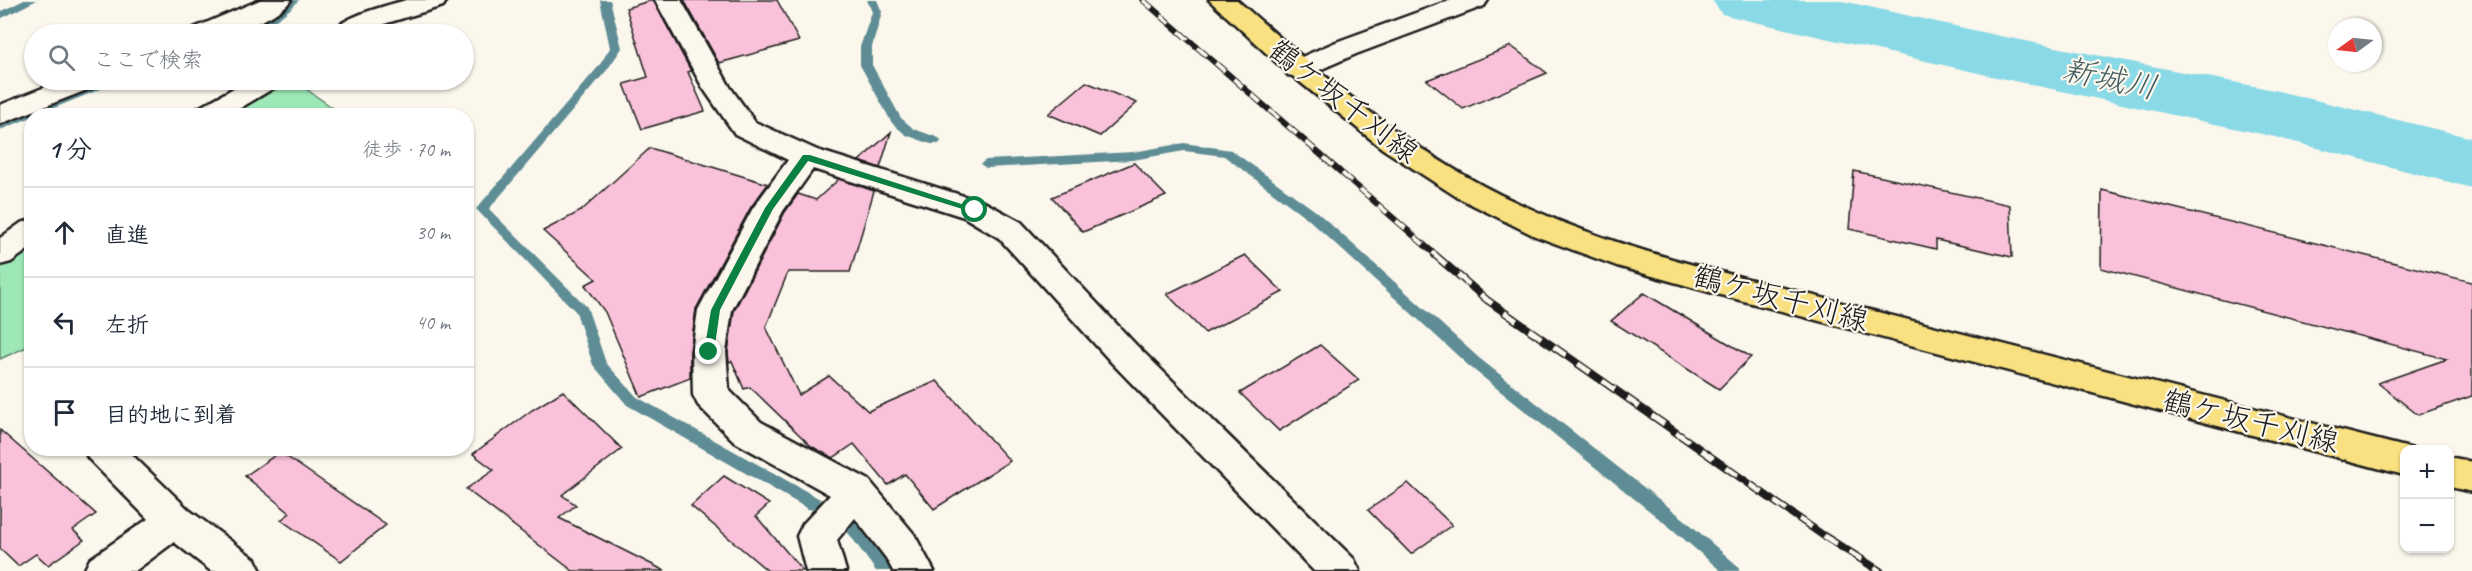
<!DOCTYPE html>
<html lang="ja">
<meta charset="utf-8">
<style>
:root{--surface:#fff;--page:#f6f6f7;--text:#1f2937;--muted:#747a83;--line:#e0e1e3}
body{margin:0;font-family:Caveat,"Klee One",sans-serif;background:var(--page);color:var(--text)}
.controls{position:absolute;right:18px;bottom:18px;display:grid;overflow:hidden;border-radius:12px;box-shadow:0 2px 4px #0004}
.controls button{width:54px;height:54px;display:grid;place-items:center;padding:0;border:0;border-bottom:2px solid var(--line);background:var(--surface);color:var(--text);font:30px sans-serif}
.compass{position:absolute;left:2328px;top:18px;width:54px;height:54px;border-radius:50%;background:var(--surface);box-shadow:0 2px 4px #0004;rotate:255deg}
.stop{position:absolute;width:18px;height:18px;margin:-14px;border:4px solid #0b8043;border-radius:50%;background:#fff}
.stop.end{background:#0b8043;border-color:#fff;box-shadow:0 2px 6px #0008}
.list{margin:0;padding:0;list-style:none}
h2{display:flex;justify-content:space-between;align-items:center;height:78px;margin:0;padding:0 24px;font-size:26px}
h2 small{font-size:20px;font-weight:400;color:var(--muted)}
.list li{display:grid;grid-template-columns:39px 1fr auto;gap:18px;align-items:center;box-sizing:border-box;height:90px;padding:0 24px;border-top:2px solid var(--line)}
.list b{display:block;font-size:22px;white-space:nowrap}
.list em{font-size:20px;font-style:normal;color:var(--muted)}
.icon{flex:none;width:33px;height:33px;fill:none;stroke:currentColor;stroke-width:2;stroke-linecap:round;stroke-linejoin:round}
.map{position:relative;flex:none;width:2472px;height:571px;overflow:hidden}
.search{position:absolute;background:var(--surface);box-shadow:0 2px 4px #0004;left:24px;top:24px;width:450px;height:66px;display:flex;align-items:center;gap:15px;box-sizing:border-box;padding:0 21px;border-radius:33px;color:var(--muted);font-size:22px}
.panel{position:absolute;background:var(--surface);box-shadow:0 2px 4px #0004;left:24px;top:108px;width:450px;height:348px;border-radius:24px}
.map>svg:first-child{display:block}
</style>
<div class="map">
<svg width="2472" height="571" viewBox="0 0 2472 571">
<rect width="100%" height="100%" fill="#fbf7ec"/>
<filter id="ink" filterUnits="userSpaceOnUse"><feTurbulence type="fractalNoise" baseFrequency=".0167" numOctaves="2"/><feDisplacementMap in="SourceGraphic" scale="12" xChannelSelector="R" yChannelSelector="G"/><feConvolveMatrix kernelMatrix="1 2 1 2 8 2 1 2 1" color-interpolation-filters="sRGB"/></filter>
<g filter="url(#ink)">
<path fill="#9ee8b7" stroke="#5d826a" stroke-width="1.5" d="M 284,80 L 293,80 L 343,115 L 219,116 Z
M 31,239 L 31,345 L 0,359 L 0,262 Z"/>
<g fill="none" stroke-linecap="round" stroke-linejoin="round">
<path fill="#5e8d95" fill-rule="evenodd" d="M 24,0 L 37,0 L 0,19 L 0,12 Z
M 288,0 L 299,0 C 282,20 252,37 225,34 L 269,16 Z
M 600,0 L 610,0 L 622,48 L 607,70 L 489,209 L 587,307 L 606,363 L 637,397 L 820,499 L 822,504 L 820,509 L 814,510 L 808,509 L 627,405 L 593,365 L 576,312 L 476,209 L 599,66 L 610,48 Z
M 867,0 L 877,0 L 882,12 L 872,47 L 872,65 L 901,118 L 914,129 L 939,138 L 941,141 L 939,144 L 931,144 L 906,135 L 892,123 L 860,65 L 860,47 L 872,12 Z
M 108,80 L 123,80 L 0,130 L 0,122 Z
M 1184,143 L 1231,150 L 1317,212 L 1479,358 L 1684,519 L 1738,566 L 1740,571 L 1721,571 L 1672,529 L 1469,366 L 1307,218 L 1224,156 L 1184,151 L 1133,160 L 986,168 L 980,164 L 986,160 L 1133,152 Z
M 852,520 L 858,522 L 893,571 L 876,571 L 844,527 L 846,522 Z"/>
<path fill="#8ad9e6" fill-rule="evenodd" d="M 1712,0 L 1838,0 L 2000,36 L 2274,90 L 2472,138 L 2472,188 L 2271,136 L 2000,78 L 1746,20 L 1722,14 Z"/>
</g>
<path fill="#fac2da" stroke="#1c1c1c" stroke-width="1.5" d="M 653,0 L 691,71 L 688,72 L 705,111 L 642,129 L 624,84 L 648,77 L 626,8 Z
M 684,0 L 777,0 L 799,41 L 719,63 Z
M 1511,46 L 1547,73 L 1463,109 L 1427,80 Z
M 1086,82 L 1137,103 L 1100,136 L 1048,114 Z
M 891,132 L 880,168 L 859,161 Z
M 650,148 L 768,184 L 751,207 L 696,309 L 690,352 L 690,378 L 641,397 L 605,312 L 585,285 L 596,279 L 543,231 L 581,211 Z
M 1134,163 L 1166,196 L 1083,232 L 1052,197 Z
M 1854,171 L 2010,205 L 2012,257 L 1936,240 L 1936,249 L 1849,229 Z
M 839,179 L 874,191 L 850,272 L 788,272 L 766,327 L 799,395 L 829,376 L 868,411 L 937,381 L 1010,461 L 934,509 L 905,474 L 888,485 L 854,444 L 833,458 L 811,446 L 750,387 L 744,389 L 732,361 L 729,362 L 728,352 L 734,311 L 785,212 L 798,194 L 816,200 Z
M 2102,190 L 2472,282 L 2472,396 L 2418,415 L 2378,383 L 2447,359 L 2101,268 Z
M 1245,255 L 1283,292 L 1205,333 L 1167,294 Z
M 1644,293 L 1751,357 L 1719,389 L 1611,321 Z
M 1320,345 L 1359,380 L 1279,431 L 1240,393 Z
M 563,391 L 622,449 L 562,495 L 576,505 L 559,518 L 665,571 L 573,571 L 466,489 L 494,470 L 473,454 L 532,410 Z
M 0,430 L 96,514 L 73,530 L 84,540 L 48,565 L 36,554 L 18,566 L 0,549 Z
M 280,452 L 386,525 L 341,561 L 281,520 L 290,513 L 245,476 Z
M 724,476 L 769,504 L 756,516 L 803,571 L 768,571 L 691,506 Z
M 1408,483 L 1452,525 L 1411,554 L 1368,510 Z"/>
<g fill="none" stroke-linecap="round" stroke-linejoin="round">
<g stroke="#1c1c1c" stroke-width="5">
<path id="minor" d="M 260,0 L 291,0 C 282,14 240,33 224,34 C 213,35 201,35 191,34 L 194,28 Z
M 406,0 L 447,0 L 443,6 L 387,23 L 363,34 L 330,34 C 342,16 386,6 406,0 Z
M 655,0 L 681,0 L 730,87 L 755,122 L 817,150 L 986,203 L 1021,222 L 1136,345 L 1354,559 L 1360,571 L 1314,571 L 1112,363 L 999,238 L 964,217 L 813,169 L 783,211 L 732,310 L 726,352 L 729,390 L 761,422 L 869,480 L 914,534 L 934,571 L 893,571 L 886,558 L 855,518 L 837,540 L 846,571 L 806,571 L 797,536 L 803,524 L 830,495 L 735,442 L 698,405 L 693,395 L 692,352 L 698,310 L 753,208 L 788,160 L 735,134 L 703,88 Z
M 1451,0 L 1488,0 L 1484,6 L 1356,54 L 1308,75 L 1298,77 L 1288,75 L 1284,69 L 1288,63 L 1336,42 Z
M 63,80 L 101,80 L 97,86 L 0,124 L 0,105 Z
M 248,80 L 281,80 L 277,86 L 227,116 L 191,116 L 195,110 Z
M 32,220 L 32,247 L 11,262 L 0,265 L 0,238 L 21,223 Z
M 83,448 L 125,448 L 189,510 L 255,559 L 261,571 L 211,571 L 174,542 L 135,571 L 84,571 L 90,559 L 148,519 L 88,458 Z"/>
</g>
<g stroke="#1c1c1c" stroke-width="5">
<path id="major" d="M 1209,0 L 1237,0 C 1324,77 1414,156 1520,204 C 1582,233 1647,253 1713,270 L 2417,450 L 2404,450 L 2404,475 L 1713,293 L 1617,266 L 1535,236 L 1457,197 L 1383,149 L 1279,65 Z
M 2450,457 L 2472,462 L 2472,492 L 2450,487 Z"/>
</g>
<use href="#minor" fill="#fbf7ec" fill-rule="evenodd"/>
<use href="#major" fill="#f9e181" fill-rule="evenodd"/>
<g stroke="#1c1c1c" stroke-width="6">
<path id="rail-far1" d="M 1143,0 L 1437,256"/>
</g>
<g stroke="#1c1c1c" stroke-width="8">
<path id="rail" d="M 1435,255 L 1487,300 L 1824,536 L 1880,571"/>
</g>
<use href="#rail-far1" stroke="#fbf7ec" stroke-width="4" stroke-dasharray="12" stroke-linecap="butt"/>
<use href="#rail" stroke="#fbf7ec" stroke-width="5" stroke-dasharray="15" stroke-linecap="butt"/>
</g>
</g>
<path fill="#0b8043" d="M 803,155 L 810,155 L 980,210 L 972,212 L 808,161 L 773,209 L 720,310 L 714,352 L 712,355 L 705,355 L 704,352 L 711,310 L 765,208 Z"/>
<g text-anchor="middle" stroke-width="4.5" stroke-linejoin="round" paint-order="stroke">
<g font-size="30" fill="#1c1c1c" stroke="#fbf7ec">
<text transform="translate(1344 101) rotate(38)" y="10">鶴ケ坂千刈線</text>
<text transform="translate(1781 298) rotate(15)" y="10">鶴ケ坂千刈線</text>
<text transform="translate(2251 421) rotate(14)" y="10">鶴ケ坂千刈線</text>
</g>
<g font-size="32" font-style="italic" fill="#425e63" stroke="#fbf7ec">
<text transform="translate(2110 78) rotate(12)" y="11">新城川</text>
</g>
</g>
</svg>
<div class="controls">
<button>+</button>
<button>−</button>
</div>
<svg class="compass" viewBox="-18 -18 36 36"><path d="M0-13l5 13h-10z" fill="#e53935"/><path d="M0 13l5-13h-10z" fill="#747a83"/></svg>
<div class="stop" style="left:975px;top:210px"></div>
<div class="stop end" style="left:709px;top:352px"></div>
<div class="search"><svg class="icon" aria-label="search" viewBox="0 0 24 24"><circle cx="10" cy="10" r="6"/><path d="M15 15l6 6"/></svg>ここで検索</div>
<section class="panel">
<h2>1 分<small>徒歩 · 70 m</small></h2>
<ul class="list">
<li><svg class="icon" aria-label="ahead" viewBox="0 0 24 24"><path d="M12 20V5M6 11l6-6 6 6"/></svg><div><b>直進</b></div><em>30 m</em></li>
<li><svg class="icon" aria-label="left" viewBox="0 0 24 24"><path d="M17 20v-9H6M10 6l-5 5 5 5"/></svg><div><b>左折</b></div><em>40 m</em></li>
<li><svg class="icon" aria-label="arrive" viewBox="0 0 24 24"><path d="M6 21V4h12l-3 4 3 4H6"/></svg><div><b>目的地に到着</b></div></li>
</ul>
</section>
</div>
